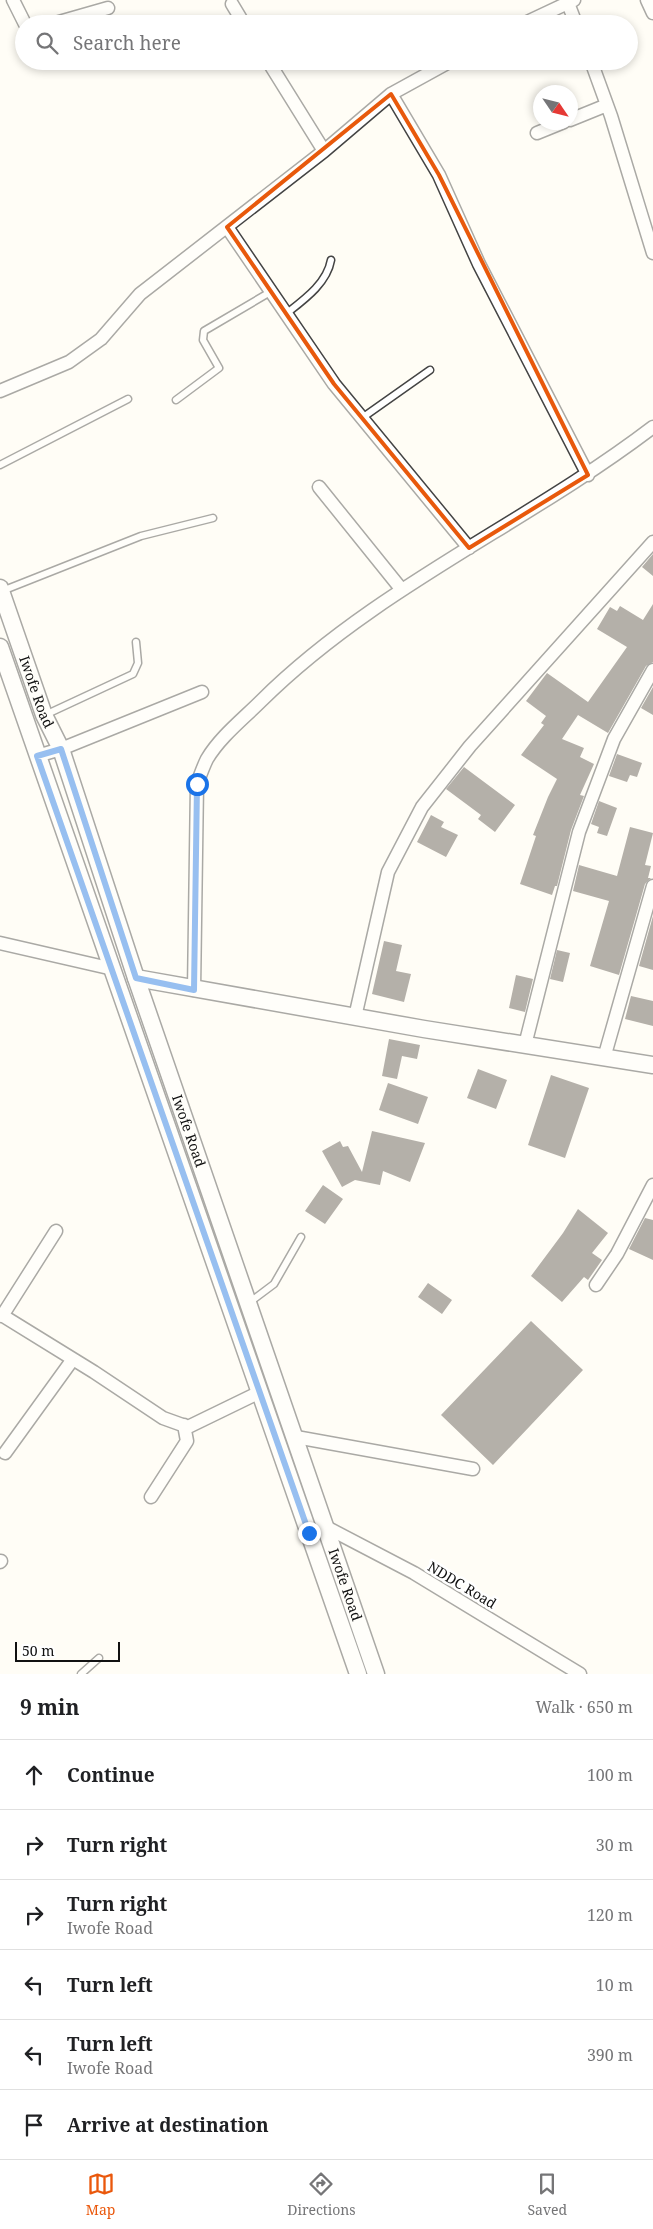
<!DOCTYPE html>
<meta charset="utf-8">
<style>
:root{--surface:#fff;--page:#f6f6f6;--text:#202124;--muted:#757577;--line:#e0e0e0;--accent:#ea580c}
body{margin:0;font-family:"Noto Serif",serif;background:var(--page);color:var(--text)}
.compass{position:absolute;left:533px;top:85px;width:45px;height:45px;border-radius:50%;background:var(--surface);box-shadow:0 2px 8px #0003;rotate:125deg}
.scale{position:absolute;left:15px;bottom:12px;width:105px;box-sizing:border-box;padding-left:5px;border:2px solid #111;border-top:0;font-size:14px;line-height:18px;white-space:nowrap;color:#111;-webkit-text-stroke:4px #fff;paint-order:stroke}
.stop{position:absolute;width:15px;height:15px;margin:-11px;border:4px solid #1a73e8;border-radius:50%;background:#fff}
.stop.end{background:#1a73e8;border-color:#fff;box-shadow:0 1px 5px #0008}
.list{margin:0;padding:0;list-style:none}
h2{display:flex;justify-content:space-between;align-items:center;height:65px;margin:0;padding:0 20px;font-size:21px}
h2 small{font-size:16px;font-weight:400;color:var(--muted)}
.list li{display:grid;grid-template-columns:32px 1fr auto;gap:15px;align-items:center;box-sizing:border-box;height:70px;padding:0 20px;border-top:1px solid var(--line)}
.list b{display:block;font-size:19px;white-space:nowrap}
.list p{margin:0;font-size:16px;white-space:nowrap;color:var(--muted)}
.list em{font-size:16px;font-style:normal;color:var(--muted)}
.icon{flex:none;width:28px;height:28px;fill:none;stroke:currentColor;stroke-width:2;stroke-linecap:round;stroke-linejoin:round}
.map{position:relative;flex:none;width:653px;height:1674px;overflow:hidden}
.search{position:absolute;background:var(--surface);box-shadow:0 2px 8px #0003;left:15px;right:15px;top:15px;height:55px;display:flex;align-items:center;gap:12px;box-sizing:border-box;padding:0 18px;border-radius:28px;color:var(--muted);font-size:19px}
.sheet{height:485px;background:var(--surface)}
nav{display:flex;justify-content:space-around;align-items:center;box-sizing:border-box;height:70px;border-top:1px solid var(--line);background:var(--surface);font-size:14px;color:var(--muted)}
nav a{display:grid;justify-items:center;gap:2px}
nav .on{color:var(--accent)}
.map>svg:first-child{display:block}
</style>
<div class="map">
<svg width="653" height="1674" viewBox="0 0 653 1674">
<rect width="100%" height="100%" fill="#fffdf5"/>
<path fill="#5a524d" d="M 653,554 L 653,576 L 642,567 Z
M 653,604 L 653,662 L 646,666 L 608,733 L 578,715 L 562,739 L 584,748 L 580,757 L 594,764 L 580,795 L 584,796 L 571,830 L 557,886 L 555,886 L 552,895 L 520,884 L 536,836 L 533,835 L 548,797 L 557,779 L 521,755 L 544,725 L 541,723 L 546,716 L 526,701 L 547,673 L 588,702 L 627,647 L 597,629 L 610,607 L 617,611 L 620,606 L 643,620 Z
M 653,687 L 653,715 L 641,708 Z
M 617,754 L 642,763 L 637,777 L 630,775 L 627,782 L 609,776 Z
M 464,767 L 515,805 L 495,832 L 478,819 L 481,815 L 446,789 Z
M 599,801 L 617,808 L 607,836 L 597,833 L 599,827 L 591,824 Z
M 431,815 L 444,822 L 441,827 L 458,835 L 446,857 L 417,842 Z
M 630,827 L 653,833 L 645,865 L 651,866 L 648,878 L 651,878 L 645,884 L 619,975 L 590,966 L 609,901 L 573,891 L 579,865 L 617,876 Z
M 653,916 L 653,970 L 639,966 Z
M 384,941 L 402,945 L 396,971 L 411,974 L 404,1002 L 372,994 Z
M 557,950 L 570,953 L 563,982 L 550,979 Z
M 516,975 L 533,979 L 525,1012 L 509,1008 Z
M 631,996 L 653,1001 L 653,1026 L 625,1019 Z
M 389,1039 L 420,1045 L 417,1059 L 402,1056 L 397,1079 L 382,1076 Z
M 478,1069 L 507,1080 L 496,1109 L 467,1098 Z
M 551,1075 L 589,1088 L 565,1158 L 528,1145 Z
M 388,1083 L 428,1097 L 418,1124 L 379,1110 Z
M 372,1131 L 425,1143 L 410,1182 L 383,1171 L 380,1185 L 355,1180 L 342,1187 L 322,1151 L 340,1141 L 343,1147 L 348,1146 L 362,1172 Z
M 323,1185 L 343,1199 L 325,1224 L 305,1211 Z
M 578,1209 L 608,1233 L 592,1253 L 602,1260 L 588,1280 L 584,1277 L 562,1302 L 531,1276 L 563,1233 Z
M 645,1218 L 653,1220 L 653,1260 L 629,1249 Z
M 428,1283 L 452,1300 L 442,1314 L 418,1297 Z
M 531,1321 L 583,1370 L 493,1465 L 441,1415 Z"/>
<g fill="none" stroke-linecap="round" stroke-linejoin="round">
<g stroke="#444" stroke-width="9">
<path id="service" d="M 287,313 C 305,299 327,283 331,260
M 176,400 L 219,368 L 203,340 L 204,331 L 272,291
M 362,418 L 430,370
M 0,465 L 128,399
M 2,591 L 141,536 L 213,518
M 45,715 L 133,674 L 138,663 L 136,642
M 250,1302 L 274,1284 L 301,1237
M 81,1674 L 99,1658"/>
</g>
<g stroke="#444" stroke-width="15">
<path id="minor" d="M 13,0 L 25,24
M 647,0 L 653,13
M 568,3 L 576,24
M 232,4 L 244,24
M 52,24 L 108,8
M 523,24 L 574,0
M 268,61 L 324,151
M 591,61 L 611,116 L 653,253
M 391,94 L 439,175 L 479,264 L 588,475
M 570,120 L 607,105
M 537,133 L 564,122
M 227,227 L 334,384 L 469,548
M 0,391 L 69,362 L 101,339 L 140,294 L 324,151 L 391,94 L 451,61
M 319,487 L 402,590
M 37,756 L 61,749 L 202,692
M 0,943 L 113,969
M 194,990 L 197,784 C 200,776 203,767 207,759 C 220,737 243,719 261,701 C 375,588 526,524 653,427
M 355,1017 L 388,872 L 422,807 L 470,746 L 653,542
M 525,1045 L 579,832 L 614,739 L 653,670
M 604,1058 L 653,886
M 596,1285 L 617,1254 L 653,1185
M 0,1314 L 94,1372 L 163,1418 L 188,1427 L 258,1393
M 2,1316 L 56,1231
M 296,1437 L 473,1469
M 5,1453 L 73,1359
M 151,1497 L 187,1441 L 184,1425
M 326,1527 L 414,1573 L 580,1674
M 0,1562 L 1,1561"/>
</g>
<g stroke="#444" stroke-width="19">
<g id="tertiary">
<path id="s1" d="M 0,588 L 44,715 L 61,749 L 136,978 L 376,1674"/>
<path d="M 0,647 L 358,1674"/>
<path d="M 136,978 L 424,1029 L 653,1065"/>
</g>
</g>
<use href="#service" stroke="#fff" stroke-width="6"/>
<use href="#minor" stroke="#fff" stroke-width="12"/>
<use href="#tertiary" stroke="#fff" stroke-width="16"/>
</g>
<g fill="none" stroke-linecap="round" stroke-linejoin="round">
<path stroke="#1a73e8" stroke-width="6" d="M 197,784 L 194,990 L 136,978 L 61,749 L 37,756 L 309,1533"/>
</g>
<path d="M0 0H653V1674H0ZM 391,94 L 439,175 L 588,475 L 469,548 L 334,384 L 227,227 Z" fill="#fffdf5" fill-opacity=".55" fill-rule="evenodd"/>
<path fill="none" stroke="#e8590c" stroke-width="4" stroke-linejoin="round" d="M 391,94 L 439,175 L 588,475 L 469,548 L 334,384 L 227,227 Z"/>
<g text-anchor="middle" stroke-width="5" stroke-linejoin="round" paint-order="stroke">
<g font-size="14" fill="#111" stroke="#fff">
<text dy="5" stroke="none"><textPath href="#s1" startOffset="110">Iwofe Road</textPath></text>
<text dy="5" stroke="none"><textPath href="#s1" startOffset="575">Iwofe Road</textPath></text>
<text dy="5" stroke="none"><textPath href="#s1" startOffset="1055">Iwofe Road</textPath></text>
<text transform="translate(462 1585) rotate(31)" y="5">NDDC Road</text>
</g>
</g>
</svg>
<svg class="compass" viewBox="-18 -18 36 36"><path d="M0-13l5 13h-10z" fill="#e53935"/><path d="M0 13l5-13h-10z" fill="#757577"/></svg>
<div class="scale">50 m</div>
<div class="stop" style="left:197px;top:784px"></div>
<div class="stop end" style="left:309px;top:1533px"></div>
<div class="search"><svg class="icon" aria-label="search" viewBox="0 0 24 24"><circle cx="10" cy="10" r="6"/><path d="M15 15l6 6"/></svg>Search here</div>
</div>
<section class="sheet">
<h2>9 min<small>Walk · 650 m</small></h2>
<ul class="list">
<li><svg class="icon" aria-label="ahead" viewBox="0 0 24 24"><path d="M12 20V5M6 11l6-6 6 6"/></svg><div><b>Continue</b></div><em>100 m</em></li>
<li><svg class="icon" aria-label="right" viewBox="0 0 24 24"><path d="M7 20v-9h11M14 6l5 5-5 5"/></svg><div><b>Turn right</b></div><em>30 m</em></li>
<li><svg class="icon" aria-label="right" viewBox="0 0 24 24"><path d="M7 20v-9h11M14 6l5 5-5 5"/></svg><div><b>Turn right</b><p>Iwofe Road</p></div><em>120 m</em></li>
<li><svg class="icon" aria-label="left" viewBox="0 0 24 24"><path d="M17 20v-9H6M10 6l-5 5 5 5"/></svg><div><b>Turn left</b></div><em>10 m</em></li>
<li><svg class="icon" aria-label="left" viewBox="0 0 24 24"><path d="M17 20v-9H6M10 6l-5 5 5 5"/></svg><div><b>Turn left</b><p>Iwofe Road</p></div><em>390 m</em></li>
<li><svg class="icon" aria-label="arrive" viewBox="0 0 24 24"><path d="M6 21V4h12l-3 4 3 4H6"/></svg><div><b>Arrive at destination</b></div></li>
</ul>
</section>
<nav>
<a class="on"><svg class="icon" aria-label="map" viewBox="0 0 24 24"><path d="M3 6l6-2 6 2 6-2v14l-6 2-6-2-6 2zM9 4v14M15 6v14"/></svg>Map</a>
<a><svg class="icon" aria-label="directions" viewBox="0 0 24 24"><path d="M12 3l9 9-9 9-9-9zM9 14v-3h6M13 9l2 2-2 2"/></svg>Directions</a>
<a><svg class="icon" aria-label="saved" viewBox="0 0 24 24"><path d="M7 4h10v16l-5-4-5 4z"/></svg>Saved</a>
</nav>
